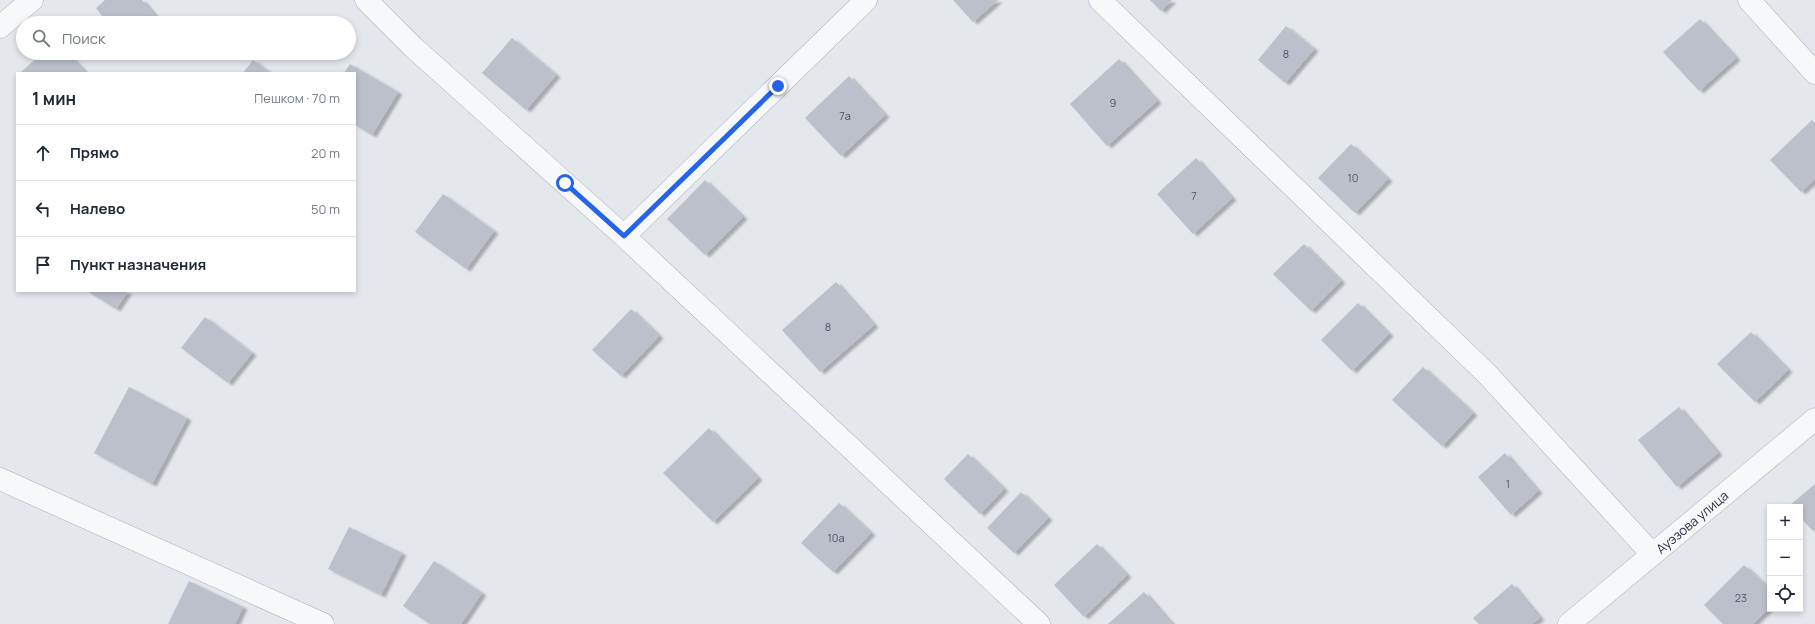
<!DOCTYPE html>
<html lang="ru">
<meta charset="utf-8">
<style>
:root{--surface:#fff;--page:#f6f6f7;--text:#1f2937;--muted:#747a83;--line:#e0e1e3}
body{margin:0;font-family:Manrope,sans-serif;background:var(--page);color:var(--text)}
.controls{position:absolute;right:12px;bottom:12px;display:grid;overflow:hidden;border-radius:0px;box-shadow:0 2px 6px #0003}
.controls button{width:36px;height:36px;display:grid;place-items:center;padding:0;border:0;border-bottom:1px solid var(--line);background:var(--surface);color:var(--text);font:20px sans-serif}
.stop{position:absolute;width:12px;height:12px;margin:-9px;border:3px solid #2563eb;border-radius:50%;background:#fff}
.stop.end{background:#2563eb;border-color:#fff;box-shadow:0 1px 4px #0008}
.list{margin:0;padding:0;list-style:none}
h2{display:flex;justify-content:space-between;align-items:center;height:52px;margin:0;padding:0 16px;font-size:17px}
h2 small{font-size:13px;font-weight:400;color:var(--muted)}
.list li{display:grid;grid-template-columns:26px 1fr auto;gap:12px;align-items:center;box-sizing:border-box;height:56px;padding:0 16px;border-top:1px solid var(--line)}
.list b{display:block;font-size:15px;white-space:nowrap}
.list em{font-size:13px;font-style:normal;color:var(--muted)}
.icon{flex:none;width:22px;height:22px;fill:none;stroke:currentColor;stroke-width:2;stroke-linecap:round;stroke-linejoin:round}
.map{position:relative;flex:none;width:1815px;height:624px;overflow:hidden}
.search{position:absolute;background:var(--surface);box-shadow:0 2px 6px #0003;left:16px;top:16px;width:340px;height:44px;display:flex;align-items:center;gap:10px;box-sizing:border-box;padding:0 14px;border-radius:22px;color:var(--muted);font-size:15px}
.panel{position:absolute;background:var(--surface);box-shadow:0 2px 6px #0003;left:16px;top:72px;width:340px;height:220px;border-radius:0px}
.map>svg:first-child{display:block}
</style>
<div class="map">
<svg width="1815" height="624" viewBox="0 0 1815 624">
<defs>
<filter id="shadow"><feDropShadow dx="4.5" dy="2.5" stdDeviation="1" flood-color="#0004"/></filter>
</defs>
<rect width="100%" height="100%" fill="#e4e7ec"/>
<path fill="#bbc0ca" filter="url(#shadow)" d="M 105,0 L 142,0 L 161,23 L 108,23 L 96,8 Z
M 953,0 L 998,0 L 973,22 Z
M 1150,0 L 1172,0 L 1161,11 Z
M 1700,19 L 1736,58 L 1699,91 L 1663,52 Z
M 1286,26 L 1314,49 L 1285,83 L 1258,60 Z
M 512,38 L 556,75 L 526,110 L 482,73 Z
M 42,53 L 67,53 L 86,73 L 20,73 Z
M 1119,59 L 1157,101 L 1107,146 L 1070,104 Z
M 253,60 L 270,73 L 243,73 Z
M 350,64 L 398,92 L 372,135 L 355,125 L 355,73 L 344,73 Z
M 849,76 L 885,115 L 841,156 L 805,118 Z
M 1812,120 L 1815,123 L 1815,179 L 1801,192 L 1770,160 Z
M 1351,144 L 1388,179 L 1355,213 L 1318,178 Z
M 1196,158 L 1232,198 L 1193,234 L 1157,194 Z
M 705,180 L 743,217 L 705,255 L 667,219 Z
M 443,194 L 494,231 L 466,269 L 415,232 Z
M 1304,244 L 1341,281 L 1311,311 L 1273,274 Z
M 836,282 L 874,325 L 820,372 L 782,330 Z
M 87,291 L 128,291 L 116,309 Z
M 1358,303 L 1389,334 L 1352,371 L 1321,340 Z
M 631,309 L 659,336 L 621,376 L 592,350 Z
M 205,317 L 252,353 L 228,383 L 181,348 Z
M 1751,332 L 1788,370 L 1755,402 L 1717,364 Z
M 1423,367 L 1473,413 L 1442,446 L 1392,400 Z
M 129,387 L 187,418 L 152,484 L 94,453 Z
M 1679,407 L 1718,453 L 1677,487 L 1638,440 Z
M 709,428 L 758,478 L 713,522 L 663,473 Z
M 1505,453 L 1538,491 L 1511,515 L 1478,477 Z
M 968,454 L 1004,489 L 980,514 L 944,479 Z
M 1815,484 L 1815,529 L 1813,531 L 1800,517 L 1800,507 L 1791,507 L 1790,505 Z
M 1021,492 L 1048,518 L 1014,553 L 987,528 Z
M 839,503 L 871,533 L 833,572 L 801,543 Z
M 349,527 L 402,553 L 381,595 L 328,569 Z
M 1097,544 L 1127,575 L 1084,617 L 1054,585 Z
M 434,561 L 482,593 L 461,624 L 430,624 L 403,606 Z
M 1744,565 L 1770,590 L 1770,607 L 1753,624 L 1723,624 L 1704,605 Z
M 189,581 L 243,607 L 235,624 L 168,624 Z
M 1512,584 L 1540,618 L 1532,624 L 1479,624 L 1473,618 Z
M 1144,592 L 1172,624 L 1108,624 Z"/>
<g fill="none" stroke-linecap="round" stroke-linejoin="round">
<g stroke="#a9aeb7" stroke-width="23">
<path id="minor" d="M 366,0 L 413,47 L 624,236 L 1039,624
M 1100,0 L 1487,374 L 1652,554
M 1749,0 L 1815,73
M 0,27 L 32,0
M 624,236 L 866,0
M 0,479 L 323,624
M 1569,624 L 1815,419"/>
</g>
<use href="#minor" stroke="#f7f8fa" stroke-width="22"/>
</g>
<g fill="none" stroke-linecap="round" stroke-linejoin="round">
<path stroke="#2563eb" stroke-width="5" d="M 565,183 L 624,236 L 778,86"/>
</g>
<g text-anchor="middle" stroke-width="3" stroke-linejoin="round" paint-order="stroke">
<g font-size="11" fill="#4f5766">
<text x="1286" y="58">8</text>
<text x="1113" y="107">9</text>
<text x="845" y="120">7а</text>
<text x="1353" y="182">10</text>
<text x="1194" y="200">7</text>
<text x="828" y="331">8</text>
<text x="1508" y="488">1</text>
<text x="836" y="542">10а</text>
<text x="1741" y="602">23</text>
</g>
<g font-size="13" fill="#2b3445" stroke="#f4f6f9">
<text transform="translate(1692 522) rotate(-40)" y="5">Ауэзова улица</text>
</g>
</g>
</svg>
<div class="controls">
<button>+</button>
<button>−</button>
<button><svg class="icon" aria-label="locate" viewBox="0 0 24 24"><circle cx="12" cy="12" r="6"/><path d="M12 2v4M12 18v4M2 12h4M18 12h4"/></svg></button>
</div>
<div class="stop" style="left:565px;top:183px"></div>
<div class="stop end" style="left:778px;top:86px"></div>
<div class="search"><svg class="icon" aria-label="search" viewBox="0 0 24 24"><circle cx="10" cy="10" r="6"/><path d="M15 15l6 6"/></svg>Поиск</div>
<section class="panel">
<h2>1 мин<small>Пешком · 70 m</small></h2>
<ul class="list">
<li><svg class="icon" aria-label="ahead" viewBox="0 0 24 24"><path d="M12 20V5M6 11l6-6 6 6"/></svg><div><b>Прямо</b></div><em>20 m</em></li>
<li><svg class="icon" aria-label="left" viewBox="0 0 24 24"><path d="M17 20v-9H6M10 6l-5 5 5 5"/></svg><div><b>Налево</b></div><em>50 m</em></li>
<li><svg class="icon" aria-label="arrive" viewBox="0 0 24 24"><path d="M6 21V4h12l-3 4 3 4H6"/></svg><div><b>Пункт назначения</b></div></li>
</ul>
</section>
</div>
